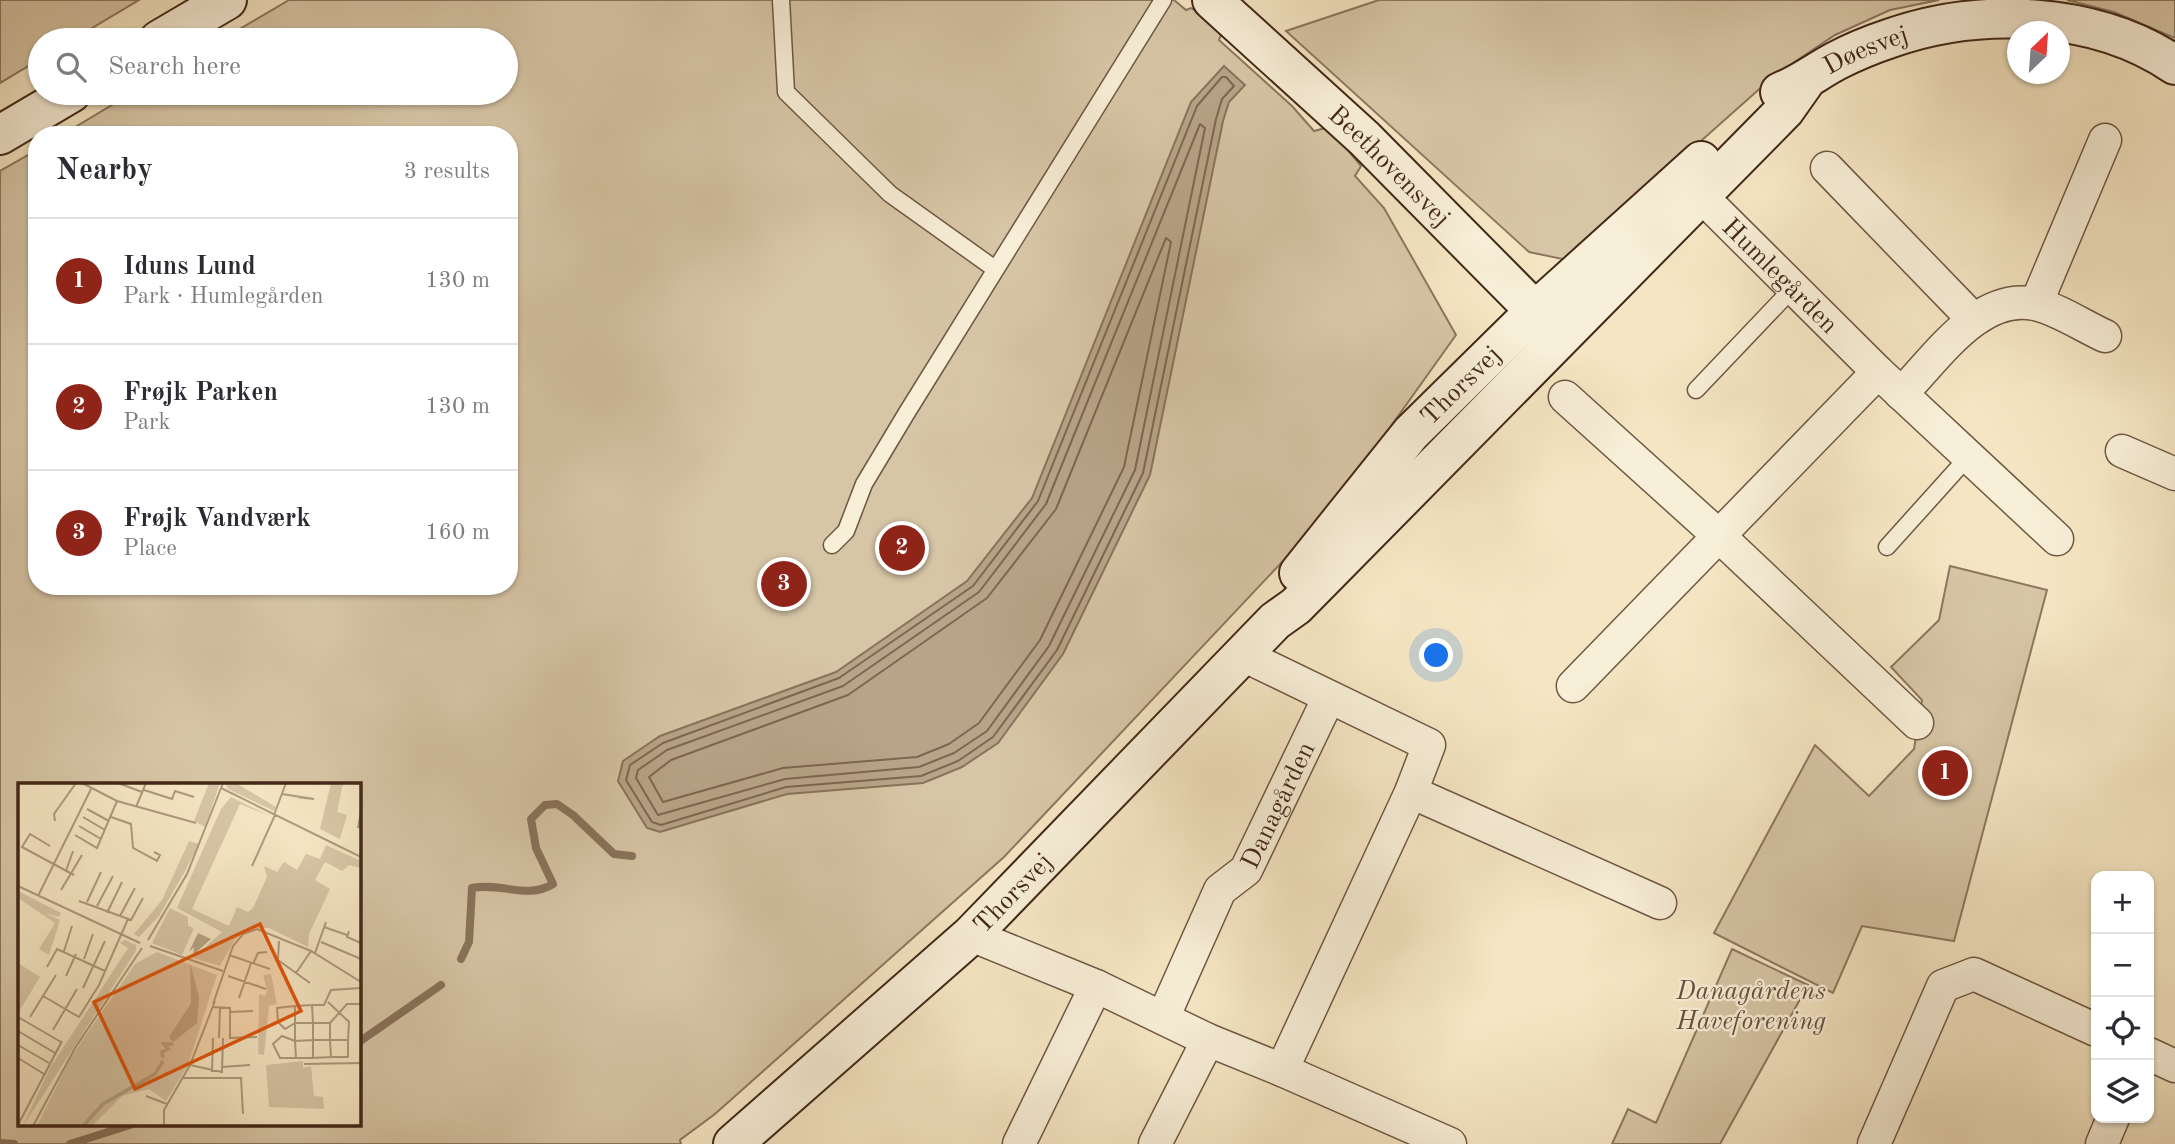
<!DOCTYPE html>
<meta charset="utf-8">
<style>
:root{--surface:#fff;--page:#f7f7f7;--text:#2b2b33;--muted:#7c7c81;--line:#e1e1e2;--accent:#8f2418}
body{margin:0;font-family:"Old Standard TT",serif;background:var(--page);color:var(--text)}
.controls{position:absolute;right:21px;bottom:21px;display:grid;overflow:hidden;border-radius:14px;box-shadow:0 2px 5px #0004}
.controls button{width:63px;height:63px;display:grid;place-items:center;padding:0;border:0;border-bottom:2px solid var(--line);background:var(--surface);color:var(--text);font:35px sans-serif}
.compass{position:absolute;left:2007px;top:21px;width:63px;height:63px;border-radius:50%;background:var(--surface);box-shadow:0 2px 5px #0004;rotate:25deg}
.you{position:absolute;left:1437px;top:656px;width:24px;height:24px;margin:-18px;border:5px solid #fff;border-radius:50%;background:#1a73e8;box-shadow:0 0 0 10px #1a73e833}
.badge{display:grid;place-items:center;width:46px;height:46px;border-radius:50%;background:var(--accent);color:#fff;font-size:23px;font-weight:700}
.pin{position:absolute;translate:-50% -50%;border:4px solid #fff;box-shadow:0 2px 7px #0006}
.list{margin:0;padding:0;list-style:none}
h2{display:flex;justify-content:space-between;align-items:center;height:91px;margin:0;padding:0 28px;font-size:30px}
h2 small{font-size:23px;font-weight:400;color:var(--muted)}
.list li{display:grid;grid-template-columns:46px 1fr auto;gap:21px;align-items:center;box-sizing:border-box;height:126px;padding:0 28px;border-top:2px solid var(--line)}
.list b{display:block;font-size:26px;white-space:nowrap}
.list p{margin:0;font-size:23px;white-space:nowrap;color:var(--muted)}
.list em{font-size:23px;font-style:normal;color:var(--muted)}
.icon{flex:none;width:38px;height:38px;fill:none;stroke:currentColor;stroke-width:2;stroke-linecap:round;stroke-linejoin:round}
.map{position:relative;flex:none;width:2175px;height:1144px;overflow:hidden}
.search{position:absolute;background:var(--surface);box-shadow:0 2px 5px #0004;left:28px;top:28px;width:490px;height:77px;display:flex;align-items:center;gap:18px;box-sizing:border-box;padding:0 24px;border-radius:38px;color:var(--muted);font-size:26px}
.panel{position:absolute;background:var(--surface);box-shadow:0 2px 5px #0004;left:28px;top:126px;width:490px;height:469px;border-radius:28px}
.map>svg:first-child{display:block}
</style>
<div class="map">
<svg width="2175" height="1144" viewBox="0 0 2175 1144">
<rect width="100%" height="100%" fill="#f5e6c3"/>
<filter id="stains"><feTurbulence type="fractalNoise" baseFrequency=".00286" numOctaves="4"/><feColorMatrix values="0 0 0 0 .2 0 0 0 0 .09 0 0 0 0 .02 0 0 0 .5 -.17"/></filter>
<radialGradient id="worn" r=".72"><stop offset=".6" stop-color="#630" stop-opacity="0"/><stop offset="1" stop-color="#630" stop-opacity=".3"/></radialGradient>
<path fill="#d7c6a6" stroke="#8d7660" stroke-width="2" fill-rule="evenodd" d="M 0,0 L 139,0 L 72,40 L 40,40 L 40,59 L 0,83 Z
M 289,0 L 1174,0 L 1186,10 L 1191,8 L 1207,18 L 1221,35 L 1219,40 L 1292,106 L 1314,131 L 1329,127 L 1361,166 L 1355,176 L 1384,208 L 1456,335 L 1331,510 L 1004,857 L 715,1114 L 680,1140 L 681,1144 L 0,1144 L 0,171 L 37,150 L 37,586 L 509,586 L 509,135 L 62,135 L 132,93 L 506,93 L 506,40 L 221,40 ZM 19,785 L 359,785 L 359,1125 L 19,1125 Z
M 1379,0 L 1939,0 L 1890,10 L 1835,35 L 1774,76 L 1567,260 L 1529,252 L 1286,31 Z
M 2067,0 L 2175,0 L 2175,38 L 2114,12 Z
M 1950,566 L 2047,590 L 1954,941 L 1862,926 L 1833,993 L 1714,933 L 1815,745 L 1869,796 L 1914,749 L 1922,700 L 1891,667 L 1939,620 Z
M 1732,949 L 1808,985 L 1720,1144 L 1612,1144 L 1628,1109 L 1656,1123 Z"/>
<path fill="#b8a589" stroke="#89735c" stroke-width="2" d="M 1224,66 L 1245,85 L 1229,102 L 1223,121 L 1150,475 L 1063,654 L 998,743 L 962,767 L 923,783 L 787,794 L 660,832 L 647,828 L 618,781 L 623,761 L 660,736 L 836,672 L 967,581 L 1032,498 L 1191,102 Z"/>
<g fill="none" stroke-linecap="round" stroke-linejoin="round">
<path stroke="#7e6651" stroke-width="2" d="M 1222,77 L 1226,77 L 1234,86 L 1222,99 L 1216,119 L 1143,473 L 1057,650 L 993,737 L 958,761 L 921,776 L 786,787 L 661,825 L 652,822 L 626,780 L 630,765 L 663,743 L 839,678 L 973,586 L 1038,501 L 1197,106 Z
M 1200,124 L 1205,128 L 1135,470 L 1049,646 L 987,731 L 954,753 L 919,767 L 785,779 L 658,815 L 636,778 L 638,770 L 667,750 L 843,686 L 979,592 L 1046,504 Z
M 1166,238 L 1171,242 L 1124,467 L 1040,640 L 979,723 L 949,744 L 917,757 L 783,768 L 663,802 L 649,777 L 671,760 L 848,695 L 987,598 L 1056,509 Z"/>
<path stroke="#89735c" stroke-width="8" d="M 461,959 L 469,942 L 472,888 C 502,882 527,900 553,884 L 536,848 L 531,819 L 545,805 L 557,804 L 573,815 L 614,854 L 632,856
M 359,1042 L 441,985
M 0,1143 L 14,1144
M 70,1144 L 130,1125"/>
<g stroke="#705744" stroke-width="19">
<path id="lane" d="M 781,0 L 786,92 L 890,194 L 995,269
M 1696,390 L 1793,288
M 832,545 L 846,531 L 864,484 L 906,414 L 1163,0
M 1887,547 L 1968,457"/>
</g>
<g stroke="#705744" stroke-width="35">
<g id="street">
<path d="M 1827,168 L 1974,320"/>
<path id="s1" d="M 1685,180 L 1878,372 L 2057,539"/>
<path d="M 2036,304 L 2105,140"/>
<path d="M 1901,394 C 1936,359 1979,292 2035,304 C 2058,309 2083,326 2105,336"/>
<path d="M 1565,397 L 1719,536 L 1917,723"/>
<path d="M 2122,451 L 2175,474"/>
<path d="M 1243,655 L 1429,745 L 1411,792 L 1282,1070 L 1450,1144"/>
<path d="M 1573,686 L 1878,372"/>
<path d="M 1411,792 L 1660,903"/>
<path d="M 971,935 L 1096,986 L 1208,1040 L 1282,1070"/>
<path id="s2" d="M 1163,1018 L 1220,890 L 1246,870 L 1329,697"/>
<path d="M 2149,1054 L 2175,1066"/>
<path d="M 1019,1144 L 1096,986"/>
<path d="M 1155,1144 L 1208,1040"/>
<path d="M 1874,1144 L 1943,986 L 1974,974 L 2096,1030"/>
<path d="M 2102,1144 L 2113,1118"/>
</g>
</g>
<g stroke="#432719" stroke-width="42">
<g id="secondary">
<path id="s3" d="M 1212,0 L 1364,138 L 1553,329"/>
<path d="M 159,40 L 227,0"/>
<path id="s4" d="M 1780,92 C 1801,84 1817,71 1836,61 C 1853,52 1873,44 1891,38 C 1980,7 2095,11 2175,65"/>
<path d="M 0,135 L 71,93"/>
<path id="s5" d="M 1299,573 L 1411,433 L 1535,311 L 1701,161"/>
<path id="s6" d="M 733,1144 L 971,935 L 1275,621 L 1296,606 L 1785,110 L 1804,83"/>
</g>
</g>
<use href="#lane" stroke="#f8efd8" stroke-width="16"/>
<use href="#street" stroke="#f8efd8" stroke-width="32"/>
<use href="#secondary" stroke="#f8efd8" stroke-width="38"/>
</g>
<g text-anchor="middle" stroke-width="5" stroke-linejoin="round" paint-order="stroke">
<g font-size="26" fill="#432719" stroke="#f8efd8">
<text dy="9" stroke="none"><textPath href="#s4" startOffset="96">Døesvej</textPath></text>
<text dy="9" stroke="none"><textPath href="#s3" startOffset="243">Beethovensvej</textPath></text>
<text dy="9" stroke="none"><textPath href="#s1" startOffset="135">Humlegården</textPath></text>
<text dy="9" stroke="none"><textPath href="#s5" startOffset="248">Thorsvej</textPath></text>
<text dy="9" stroke="none"><textPath href="#s2" startOffset="245">Danagården</textPath></text>
<text dy="9" stroke="none"><textPath href="#s6" startOffset="376">Thorsvej</textPath></text>
</g>
<g font-size="26" font-style="italic" fill="#684f3c" stroke="#f8efd8">
<text x="1751" y="999">Danagårdens<tspan x="1751" dy="30">Haveforening</tspan></text>
</g>
</g>
<g transform="translate(18 783)">
<rect width="343" height="343" fill="#f5e6c3"/>
<path d="M 191,0 L 202,0 L 187,44 L 176,38 ZM 207,0 L 218,0 L 258,24 L 256,28 L 210,6 ZM 313,0 L 325,0 L 319,29 L 329,32 L 322,56 L 302,46 ZM 213,14 L 254,34 L 222,21 L 174,126 L 211,143 L 219,124 L 230,129 L 235,125 L 249,94 L 246,83 L 259,89 L 266,79 L 279,87 L 288,71 L 302,76 L 308,62 L 343,78 L 343,85 L 331,82 L 324,88 L 307,79 L 297,97 L 312,106 L 291,151 L 290,164 L 251,145 L 233,145 L 217,156 L 202,183 L 175,175 L 204,149 L 159,125 L 203,26 ZM 171,58 L 181,61 L 166,90 L 141,133 L 121,154 L 116,151 L 144,117 ZM 0,108 L 43,130 L 41,134 L 27,130 L 42,137 L 31,172 L 21,166 L 37,140 L 0,115 ZM 152,125 L 170,134 L 170,143 L 176,145 L 164,172 L 134,160 ZM 107,157 L 118,162 L 118,168 L 5,343 L 32,285 L 110,165 L 102,160 ZM 139,169 L 199,192 L 170,282 L 148,318 L 131,306 L 104,313 L 74,343 L 19,343 L 53,274 L 117,181 ZM 0,180 L 22,194 L 0,230 ZM 253,191 L 259,221 L 251,223 L 246,272 L 240,271 L 241,211 L 247,213 L 249,208 L 245,192 ZM 285,278 L 285,285 L 293,283 L 296,313 L 305,314 L 306,326 L 251,324 L 248,282 Z" fill="#d7c6a6"/>
<path d="M 180,150 L 193,156 L 175,172 L 176,164 L 171,169 ZM 172,180 L 181,214 L 179,240 L 155,259 L 151,254 L 173,220 Z" fill="#b8a589"/>
<path fill="none" stroke="#b8a589" stroke-width="3.5" d="M 145,275 L 144,269 L 150,266 L 146,261 L 155,261M 65,343 L 85,321 L 137,291 L 145,278"/>
<path fill="none" stroke="#ae9a7f" stroke-width="2" d="M 64,0 L 99,18 L 178,40M 100,0 L 124,9M 203,5 L 343,74M 126,7 L 154,16 L 157,8 L 176,14M 264,11 L 296,16 L 278,14M 118,24 L 128,0M 69,26 L 91,38M 343,29 L 340,45 L 343,40M 256,32 L 268,0M 65,34 L 87,47M 93,34 L 113,41 L 115,65 L 139,78 L 142,72 L 136,69M 37,38 L 36,31 L 58,0M 61,43 L 83,56M 57,52 L 79,65 L 99,18M 32,63 L 12,51 L 4,64 L 56,92M 234,83 L 257,32M 48,88 L 55,68M 0,103 L 122,160M 43,107 L 64,72M 20,113 L 73,6M 61,118 L 113,137 L 125,115M 69,119 L 83,89M 79,123 L 95,93M 89,130 L 104,99M 102,133 L 117,105M 306,144 L 329,152M 331,148 L 329,154 L 343,160M 130,157 L 169,91 L 205,0M 261,158 L 260,177 L 292,200M 303,159 L 343,176M 132,163 L 205,188M 46,168 L 54,143M 297,170 L 308,139M 211,172 L 252,186M 66,176 L 75,151M 235,181 L 240,170 L 249,169M 29,184 L 39,166 L 87,188M 278,190 L 293,168M 48,193 L 58,171M 210,193 L 248,206M 65,205 L 87,158M 25,213 L 61,234 L 81,202 L 110,136M 221,215 L 233,180M 310,219 L 331,239 L 330,257M 195,221 L 215,163 L 225,151 L 239,146 L 293,168 L 343,199M 294,222 L 306,222 L 313,207 L 343,205M 277,223 L 259,225 L 260,239 L 267,246 L 277,240 L 277,223 L 294,222 L 295,240 L 312,240M 194,224 L 212,225 L 212,255 L 239,254M 212,229 L 235,228M 0,234 L 43,259M 12,234 L 38,192M 277,240 L 295,240 L 295,257 L 277,258 ZM 35,247 L 59,206M 0,248 L 37,270M 201,255 L 202,224M 0,262 L 31,280M 313,274 L 330,274 L 330,257 L 295,257 L 295,275 L 313,274 L 312,257 L 312,240 L 329,221 L 343,221M 0,275 L 26,291M 278,275 L 277,258 L 264,253 L 255,261 L 262,275 L 295,275M 286,281 L 343,280M 172,282 L 204,289 L 205,255M 204,284 L 232,282M 194,289 L 195,255M 165,295 L 223,295 L 225,331M 128,313 L 149,321M 0,342 L 44,258M 15,343 L 57,265 L 124,165M 146,343 L 146,327 L 172,282 L 197,218"/>
<path fill="#e0560d" fill-opacity="0.15" stroke="#e0560d" stroke-width="3.5" d="M 242,141 L 283,228 L 117,306 L 76,219 Z"/>
<rect width="343" height="343" fill="none" stroke="#432719" stroke-width="3.5"/>
</g>
<rect width="100%" height="100%" filter="url(#stains)"/>
<rect width="100%" height="100%" fill="url(#worn)"/>
</svg>
<div class="controls">
<button>+</button>
<button>−</button>
<button><svg class="icon" aria-label="locate" viewBox="0 0 24 24"><circle cx="12" cy="12" r="6"/><path d="M12 2v4M12 18v4M2 12h4M18 12h4"/></svg></button>
<button><svg class="icon" aria-label="layers" viewBox="0 0 24 24"><path d="M12 4l9 5-9 5-9-5zM3 14l9 5 9-5"/></svg></button>
</div>
<svg class="compass" viewBox="-18 -18 36 36"><path d="M0-13l5 13h-10z" fill="#e53935"/><path d="M0 13l5-13h-10z" fill="#7c7c81"/></svg>
<div class="you"></div>
<div class="pin badge" style="left:1945px;top:773px">1</div>
<div class="pin badge" style="left:902px;top:548px">2</div>
<div class="pin badge" style="left:784px;top:584px">3</div>
<div class="search"><svg class="icon" aria-label="search" viewBox="0 0 24 24"><circle cx="10" cy="10" r="6"/><path d="M15 15l6 6"/></svg>Search here</div>
<section class="panel">
<h2>Nearby<small>3 results</small></h2>
<ul class="list">
<li><span class="badge">1</span><div><b>Iduns Lund</b><p>Park · Humlegården</p></div><em>130 m</em></li>
<li><span class="badge">2</span><div><b>Frøjk Parken</b><p>Park</p></div><em>130 m</em></li>
<li><span class="badge">3</span><div><b>Frøjk Vandværk</b><p>Place</p></div><em>160 m</em></li>
</ul>
</section>
</div>
